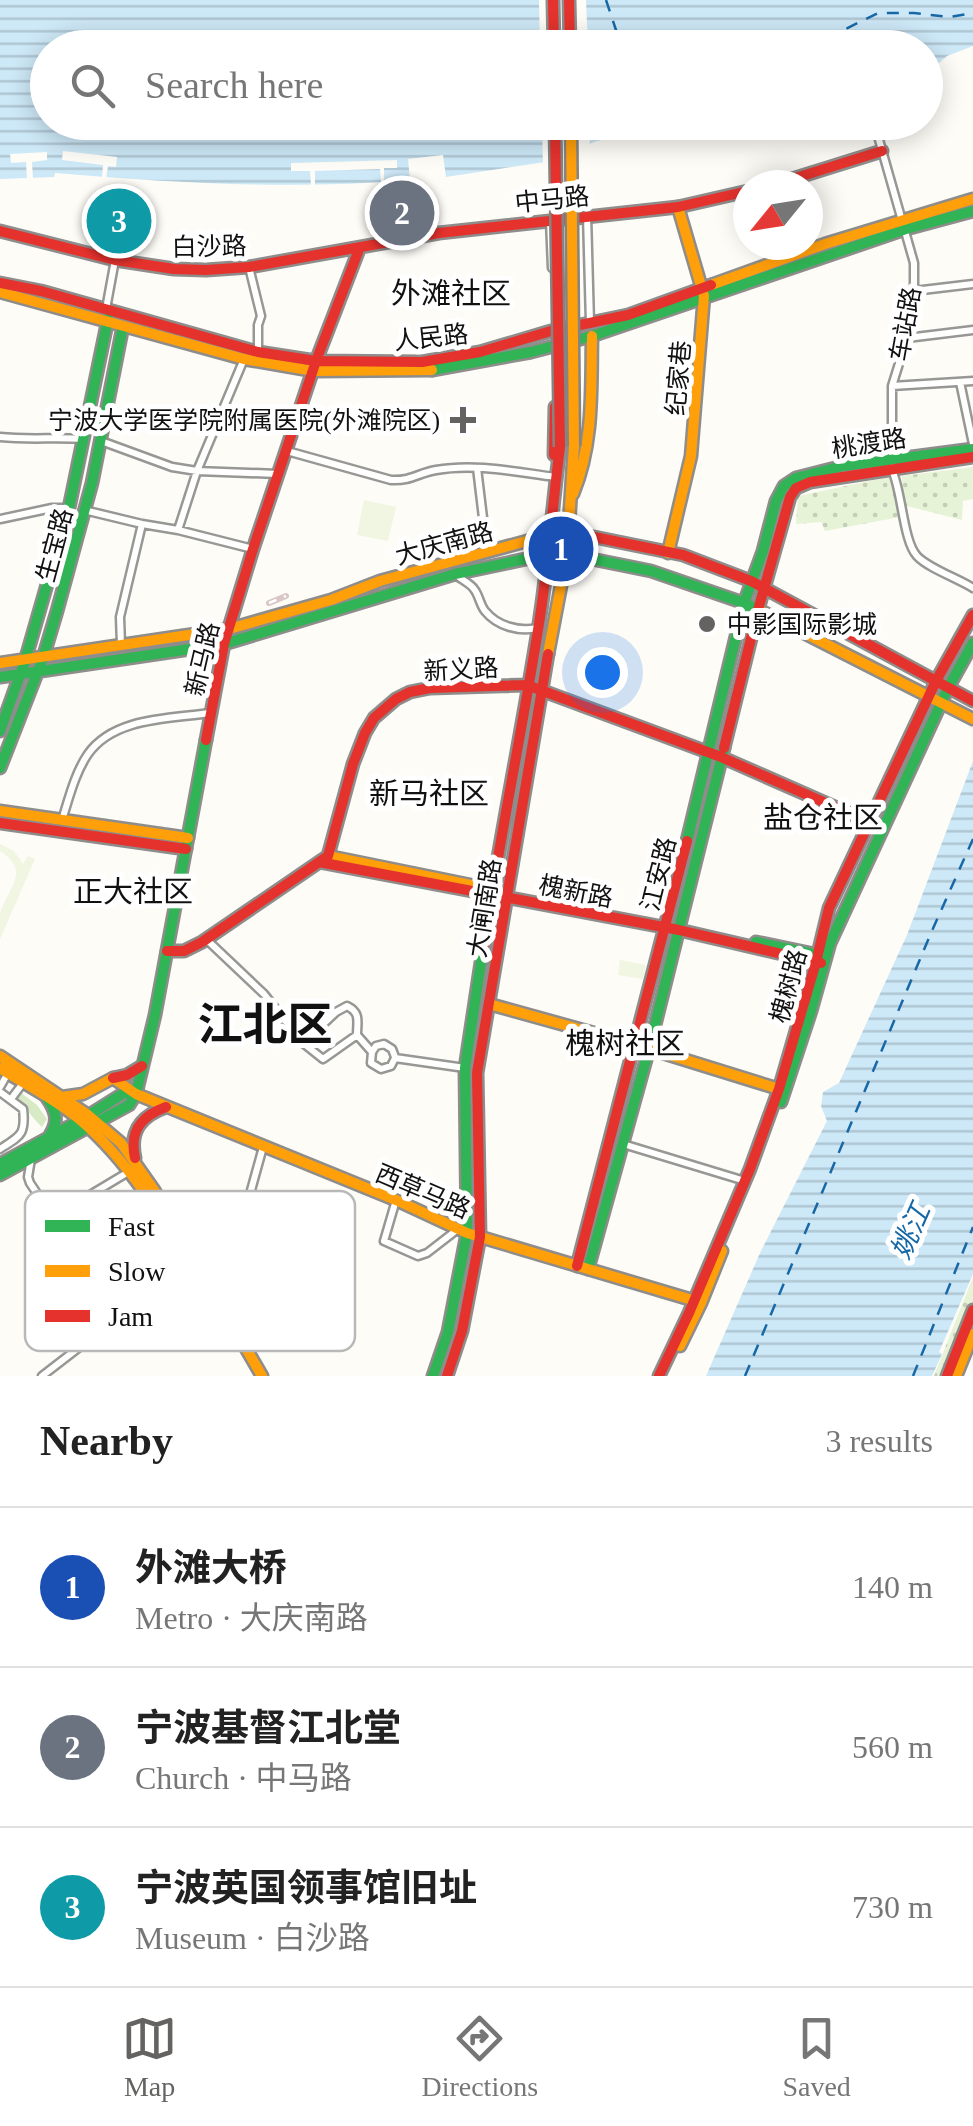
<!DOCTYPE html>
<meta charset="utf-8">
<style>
:root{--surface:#fff;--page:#f2f2f2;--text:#222;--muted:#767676;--line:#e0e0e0;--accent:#646362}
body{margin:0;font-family:"Times New Roman","Noto Sans SC",serif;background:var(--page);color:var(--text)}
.compass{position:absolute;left:733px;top:170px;width:90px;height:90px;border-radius:50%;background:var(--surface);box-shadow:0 5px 25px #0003;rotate:240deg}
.you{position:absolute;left:602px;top:672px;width:35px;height:35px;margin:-25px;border:8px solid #fff;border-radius:50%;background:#1a73e8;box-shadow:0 0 0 15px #1a73e833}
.badge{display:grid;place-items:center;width:65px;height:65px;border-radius:50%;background:var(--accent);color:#fff;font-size:32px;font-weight:700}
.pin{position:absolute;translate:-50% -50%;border:5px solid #fff;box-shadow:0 2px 10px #0006}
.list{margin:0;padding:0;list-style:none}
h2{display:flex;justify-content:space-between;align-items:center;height:130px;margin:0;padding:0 40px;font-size:42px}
h2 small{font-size:32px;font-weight:400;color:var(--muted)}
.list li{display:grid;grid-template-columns:65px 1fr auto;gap:30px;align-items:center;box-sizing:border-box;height:160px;padding:0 40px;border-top:2px solid var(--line)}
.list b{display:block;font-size:38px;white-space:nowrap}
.list p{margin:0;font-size:32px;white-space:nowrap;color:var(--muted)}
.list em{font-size:32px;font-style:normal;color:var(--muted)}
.icon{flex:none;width:55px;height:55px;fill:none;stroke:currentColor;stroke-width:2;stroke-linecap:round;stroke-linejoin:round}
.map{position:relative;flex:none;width:973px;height:1376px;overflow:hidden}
.search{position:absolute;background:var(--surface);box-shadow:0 5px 25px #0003;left:30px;right:30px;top:30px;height:110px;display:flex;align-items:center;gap:25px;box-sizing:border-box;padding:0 35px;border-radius:55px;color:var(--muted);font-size:38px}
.sheet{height:610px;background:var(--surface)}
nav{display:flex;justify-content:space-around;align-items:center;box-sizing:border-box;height:140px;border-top:2px solid var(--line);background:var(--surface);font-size:28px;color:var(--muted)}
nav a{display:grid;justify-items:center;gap:5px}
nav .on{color:var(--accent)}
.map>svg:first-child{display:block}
</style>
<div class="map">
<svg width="973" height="1376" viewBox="0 0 973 1376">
<defs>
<pattern id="forest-firs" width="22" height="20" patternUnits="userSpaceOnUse" patternTransform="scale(2.5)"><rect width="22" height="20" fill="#d8eac5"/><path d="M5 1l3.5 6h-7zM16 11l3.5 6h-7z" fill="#b8c8a8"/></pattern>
<pattern id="park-dots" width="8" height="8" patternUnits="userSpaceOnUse" patternTransform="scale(2.5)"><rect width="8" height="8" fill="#e7f3d7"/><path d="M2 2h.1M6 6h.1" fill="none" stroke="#c5cfb8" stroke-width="1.8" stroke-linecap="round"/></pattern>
<pattern id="water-rules" width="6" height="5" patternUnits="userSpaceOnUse" patternTransform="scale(2.5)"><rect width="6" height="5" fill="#cde8f7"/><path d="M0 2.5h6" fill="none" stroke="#afc6d3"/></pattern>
</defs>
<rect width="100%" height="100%" fill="#fdfcf7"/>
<path fill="url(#forest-firs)" d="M 20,1092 L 37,1105 L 47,1119 L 42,1127 C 32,1118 26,1107 16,1098 Z"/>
<path fill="url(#park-dots)" d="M 973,467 L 973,499 L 963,501 L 962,520 L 903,505 L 902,476 Z
M 893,476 L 900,517 L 825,531 L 821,522 L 796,524 L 798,496 Z
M 973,1277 L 973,1314 L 946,1376 L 934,1376 Z"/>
<path fill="#f0f6e1" d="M 364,500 L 396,507 L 388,541 L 357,535 Z
M 0,844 L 14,851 L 23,864 L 28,856 L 35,859 L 0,939 C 0,931 0,922 0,914 C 6,889 33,872 0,851 Z
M 620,960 L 646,965 L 643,979 L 618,975 Z"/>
<path fill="url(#water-rules)" d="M 0,0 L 973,0 L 973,46 L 947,56 L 932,69 L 926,71 L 926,48 L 48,48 L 48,122 L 660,123 L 591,143 L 545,162 L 446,177 L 443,155 L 408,159 L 410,180 C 292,190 174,183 55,173 L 54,177 L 0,179 Z
M 973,761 L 973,1274 L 939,1352 L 942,1354 L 932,1376 L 706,1376 L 760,1253 L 827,1121 L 821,1106 L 823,1092 L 839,1083 L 907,935 Z"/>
<path fill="#fdfcf7" d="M 539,0 L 586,0 L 588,47 L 540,47 Z
M 542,123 L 589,123 L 590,149 L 543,168 Z
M 63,151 L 117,157 L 116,167 L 108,166 L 106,179 L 102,178 L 103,165 L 62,160 Z
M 47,152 L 47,160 L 32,162 L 33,179 L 27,180 L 26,162 L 11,163 L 10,154 Z
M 397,160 L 397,168 L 384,168 L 384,183 L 381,183 L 380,169 L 315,171 L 315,186 L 311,186 L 310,171 L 291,171 L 291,163 Z"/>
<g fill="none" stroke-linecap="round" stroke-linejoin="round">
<path stroke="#1768a6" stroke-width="2.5" stroke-dasharray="12 10" stroke-linecap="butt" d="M 606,0 L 622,48
M 807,48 L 878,13 L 914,13 L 949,17 L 973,13
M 745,1376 L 931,933 L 973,839
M 913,1376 L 973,1227"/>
<g stroke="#979795" stroke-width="11">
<path id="street" d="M 874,122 L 914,263 L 914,291 L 907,338 L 892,386 L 892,470 C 902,491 903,541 917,556 C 928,568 957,578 973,588
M 587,215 L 590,323
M 550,221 L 552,268
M 249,267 L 261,316 L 258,325 L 258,352
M 914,291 L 973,284
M 106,309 L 115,260
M 907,338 L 973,330
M 960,382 L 973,444
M 892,386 L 973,381
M 0,437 C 28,440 55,437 84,439
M 101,441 L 172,467 L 197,471 L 278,474
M 287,451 L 391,480 C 412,481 418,473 436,470 C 475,463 516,472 555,477
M 477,468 L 487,551
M 84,510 L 142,524
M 0,519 L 52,508 L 69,508
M 178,530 L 197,471 L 244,359
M 455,574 C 460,579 470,583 474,589 C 479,595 480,605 485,611 C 497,626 519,632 537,628
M 121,645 L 120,617 L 142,524 L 178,530 L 253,549
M 62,820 C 69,798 75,773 88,754 C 114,717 170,719 210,713
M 206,939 L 264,994 L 303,1043 L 323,1059 L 357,1035 L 372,1052 L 371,1063 L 381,1069 L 391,1066 L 395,1058 L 465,1068
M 303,1043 L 336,1012 L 347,1006 C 361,1013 357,1021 357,1035
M 372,1052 L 376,1046 L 384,1044 L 392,1049 L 395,1057
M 0,1087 L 8,1073
M 0,1092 L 23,1109 C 26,1135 20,1136 0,1149
M 11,1099 L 23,1083
M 623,1144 L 745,1181
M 31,1159 L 28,1177 L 30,1183 L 40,1198 L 47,1201 L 67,1197 L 85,1198 L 130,1171
M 396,1200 L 384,1241 L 418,1256 L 427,1253 L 458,1229
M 220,1302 L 263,1147
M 42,1376 L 187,1264"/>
</g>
<g stroke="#8e8d8b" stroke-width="15">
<path id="fast" d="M 432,370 L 531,352 L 592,336 L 906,229 L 973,211
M 0,677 L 224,644 L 455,574 L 549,554 L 567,554 L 651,571 L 744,603 L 761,611
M 0,731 L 25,661 L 69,508 L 108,319
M 0,768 L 43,658 L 57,611 L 92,483 L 123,326
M 687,841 L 744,603 L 763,551 L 776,501 L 784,486 L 796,478 L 843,466 L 973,449
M 756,942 L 819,955
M 47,1098 C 56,1111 59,1121 50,1135
M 781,1102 L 811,1011 L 830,943 L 948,688 L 973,643
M 0,1164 L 81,1120 L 124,1093 L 133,1094
M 0,1175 L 129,1105 L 136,1094 L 155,1015 L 206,740
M 588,1269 L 649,1049 L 724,748
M 433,1376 L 448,1332 L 467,1233 L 465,1068 L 483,949"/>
</g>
<g stroke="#8e8d8b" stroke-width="15">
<path id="slow" d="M 711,285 L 825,244 L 973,199
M 0,292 L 244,359 L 314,371 L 432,370
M 573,494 C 594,443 591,390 592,336
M 668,553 L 691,456 L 704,296 L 678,207
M 761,611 L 973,719
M 548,654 L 567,554 L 574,446
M 0,663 L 229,629 L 331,600 L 380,581 L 549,535 L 568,532 L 589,536
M 0,811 L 188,838
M 328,856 L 495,890
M 489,1004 L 637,1045 L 779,1089
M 0,1056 L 88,1115 L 121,1143 L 154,1190 L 262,1376
M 0,1068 C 26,1085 55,1099 79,1119 C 134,1165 168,1228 203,1289
M 62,1097 L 83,1094 L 113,1078 L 136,1094 L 396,1200 L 467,1233 L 699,1302
M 680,1346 L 701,1303 L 722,1251
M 956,1376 L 973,1334"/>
</g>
<g stroke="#8e8d8b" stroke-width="15">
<path id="jam" d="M 553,0 L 554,48
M 569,0 L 570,48
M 773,185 L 882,151
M 0,231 L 115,260 L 174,269 L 206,270 L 249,267 L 439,233 L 678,207 L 748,191
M 0,283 L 41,291 L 258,352 L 316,361 L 422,362 L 480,352 L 551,331 L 628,315 L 711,285
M 554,455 L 555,407
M 589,536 L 683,555 L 751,581 L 973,701
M 206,740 L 224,644 L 253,549 L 316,361 L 360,247
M 724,748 L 758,610 L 790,497 L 796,488 L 810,482 L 973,457
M 0,823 L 186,849
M 319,862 L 679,930 L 821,963
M 483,949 C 499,842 521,737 538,630 C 548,569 552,508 560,447
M 167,951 L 184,951 L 202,942 L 328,856 L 353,764 L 365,733 L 374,718 L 396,699 L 410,692 L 430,688 L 527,685 L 721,757 L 869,822
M 113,1078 L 127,1075 L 142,1066
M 135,1158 C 129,1131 141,1116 166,1107
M 577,1266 L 687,841
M 447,1376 L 462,1331 L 480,1237 L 477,1073 L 548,654
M 659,1376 L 689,1313 L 750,1169 L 779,1089 L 816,962 L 829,908 L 936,681 L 973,615
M 947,1376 L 973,1310"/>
</g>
<use href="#street" stroke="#fffffe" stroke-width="6"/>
<use href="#fast" stroke="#30b455" stroke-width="10"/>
<use href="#slow" stroke="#ff9f0a" stroke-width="10"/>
<use href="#jam" stroke="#e5322d" stroke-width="10"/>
<g stroke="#d9c6c7" stroke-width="6">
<path id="rail" d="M 269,603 L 286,596"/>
</g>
<use href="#rail" stroke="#fff" stroke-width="2.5" stroke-dasharray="8" stroke-linecap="butt"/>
<g stroke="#858482" stroke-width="15" stroke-linecap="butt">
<path id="slow-bridge" d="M 571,122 L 574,446"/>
</g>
<g stroke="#858482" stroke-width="15" stroke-linecap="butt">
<path id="jam-bridge" d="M 555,122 L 560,447"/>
</g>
<use href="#slow-bridge" stroke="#ff9f0a" stroke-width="10"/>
<use href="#jam-bridge" stroke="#e5322d" stroke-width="10"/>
</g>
<g fill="#646362" stroke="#fff" stroke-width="4">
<path d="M458 405h10v10h10v10h-10v10h-10v-10h-10v-10h10z"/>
<circle cx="707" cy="624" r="10"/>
</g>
<g text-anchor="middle" stroke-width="10" stroke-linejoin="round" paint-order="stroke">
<g font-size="25" fill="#111" stroke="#fff">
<text transform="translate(552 199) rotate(-6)" y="9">中马路</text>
<text transform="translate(209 246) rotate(-1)" y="9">白沙路</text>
<text transform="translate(905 324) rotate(-80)" y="9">车站路</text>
<text transform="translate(431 337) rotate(-6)" y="9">人民路</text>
<text transform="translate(678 378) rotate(-85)" y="9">纪家巷</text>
<text transform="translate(869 443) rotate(-9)" y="9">桃渡路</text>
<text transform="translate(444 543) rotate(-15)" y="9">大庆南路</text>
<text transform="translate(54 545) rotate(-75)" y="9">生宝路</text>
<text transform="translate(202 659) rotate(-77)" y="9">新马路</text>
<text transform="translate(461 669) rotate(-3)" y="9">新义路</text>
<text transform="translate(658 874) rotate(-76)" y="9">江安路</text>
<text transform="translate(576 891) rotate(11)" y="9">槐新路</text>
<text transform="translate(484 908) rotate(-81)" y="9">大闸南路</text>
<text transform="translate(788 986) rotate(-75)" y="9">槐树路</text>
<text transform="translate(423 1191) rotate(23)" y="9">西草马路</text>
</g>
<g font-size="25" fill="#111" stroke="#fff" text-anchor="end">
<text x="440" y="429">宁波大学医学院附属医院(外滩院区)</text>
<text x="727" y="633" text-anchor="start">中影国际影城</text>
</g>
<g font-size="28" font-style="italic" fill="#1768a6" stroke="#fff">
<text transform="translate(910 1231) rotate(-66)" y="10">姚江</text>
</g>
<g font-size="30" fill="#111" stroke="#fff">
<text x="451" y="304">外滩社区</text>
<text x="429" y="804">新马社区</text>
<text x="823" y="828">盐仓社区</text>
<text x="133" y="902">正大社区</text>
<text x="625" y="1054">槐树社区</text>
</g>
<g font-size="45" font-weight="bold" fill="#111" stroke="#fff">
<text x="265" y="1040">江北区</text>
</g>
</g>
<rect x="25" y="1191" width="330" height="160" rx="15" fill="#fff" stroke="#b8b8b8" stroke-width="2.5"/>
<rect x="45" y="1220" width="45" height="12" fill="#30b455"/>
<rect x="45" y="1265" width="45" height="12" fill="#ff9f0a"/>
<rect x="45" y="1310" width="45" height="12" fill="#e5322d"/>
<g font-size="28" fill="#111">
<text x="108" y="1236">Fast</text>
<text x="108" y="1281">Slow</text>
<text x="108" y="1326">Jam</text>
</g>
</svg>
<svg class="compass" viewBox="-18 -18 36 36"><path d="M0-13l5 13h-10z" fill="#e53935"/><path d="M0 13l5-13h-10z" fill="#767676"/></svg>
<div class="you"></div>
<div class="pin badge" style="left:561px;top:549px;background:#1a4fb4">1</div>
<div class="pin badge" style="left:402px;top:213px;background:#6b7280">2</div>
<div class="pin badge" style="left:119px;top:221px;background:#0f9aa8">3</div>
<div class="search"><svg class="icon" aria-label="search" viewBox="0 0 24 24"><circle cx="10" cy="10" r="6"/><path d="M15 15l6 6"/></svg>Search here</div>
</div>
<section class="sheet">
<h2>Nearby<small>3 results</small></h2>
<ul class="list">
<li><span class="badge" style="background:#1a4fb4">1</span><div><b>外滩大桥</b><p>Metro · 大庆南路</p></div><em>140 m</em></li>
<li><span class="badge" style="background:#6b7280">2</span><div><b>宁波基督江北堂</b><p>Church · 中马路</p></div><em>560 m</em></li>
<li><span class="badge" style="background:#0f9aa8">3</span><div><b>宁波英国领事馆旧址</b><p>Museum · 白沙路</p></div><em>730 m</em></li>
</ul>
</section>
<nav>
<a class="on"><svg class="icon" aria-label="map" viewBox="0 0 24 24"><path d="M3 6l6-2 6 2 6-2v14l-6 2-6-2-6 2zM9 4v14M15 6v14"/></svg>Map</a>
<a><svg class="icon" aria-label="directions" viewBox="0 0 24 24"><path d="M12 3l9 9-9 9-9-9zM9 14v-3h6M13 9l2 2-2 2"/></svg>Directions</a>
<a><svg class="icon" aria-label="saved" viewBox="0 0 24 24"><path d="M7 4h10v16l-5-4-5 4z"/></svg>Saved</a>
</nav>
